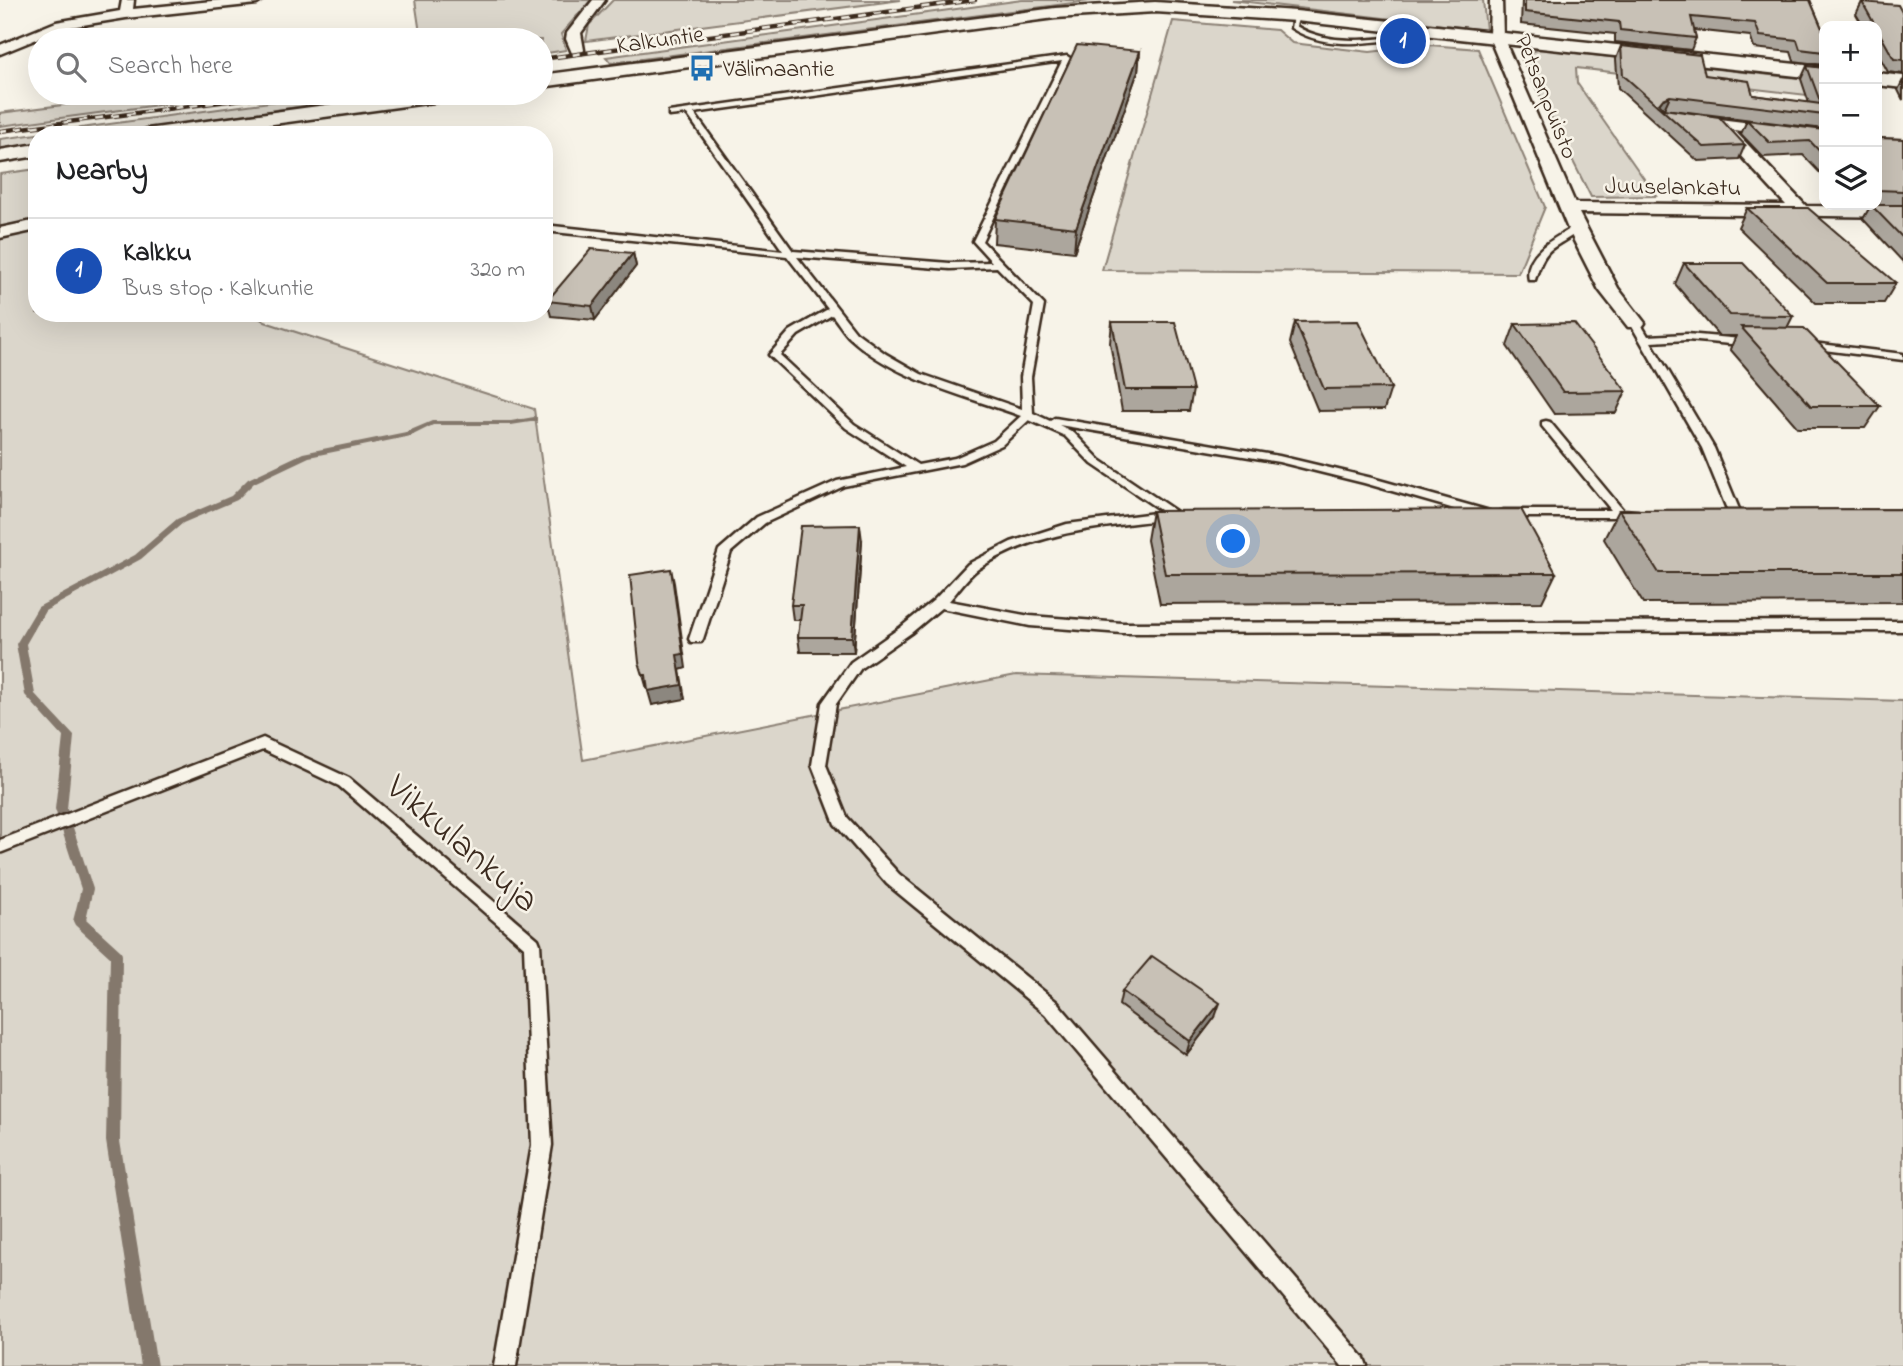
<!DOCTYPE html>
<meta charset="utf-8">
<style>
:root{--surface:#fff;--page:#f2f2f2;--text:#202124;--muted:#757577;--line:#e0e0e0;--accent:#1f6fb2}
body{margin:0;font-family:"Indie Flower",sans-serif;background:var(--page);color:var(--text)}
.controls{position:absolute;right:21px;top:21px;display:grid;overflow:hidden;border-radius:14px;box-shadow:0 7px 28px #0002}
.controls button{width:63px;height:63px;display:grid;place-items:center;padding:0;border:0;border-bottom:2px solid var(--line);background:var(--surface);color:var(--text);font:35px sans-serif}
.you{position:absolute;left:1234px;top:542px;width:24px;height:24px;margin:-18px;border:5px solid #fff;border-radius:50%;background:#1a73e8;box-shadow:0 0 0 10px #1a73e833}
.badge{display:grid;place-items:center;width:46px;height:46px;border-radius:50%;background:var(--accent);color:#fff;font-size:23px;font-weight:700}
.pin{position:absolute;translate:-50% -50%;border:4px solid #fff;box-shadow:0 2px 7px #0006}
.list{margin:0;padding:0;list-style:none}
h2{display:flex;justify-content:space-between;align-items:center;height:91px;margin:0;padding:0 28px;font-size:30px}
h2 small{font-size:23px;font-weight:400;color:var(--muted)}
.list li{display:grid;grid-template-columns:46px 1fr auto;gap:21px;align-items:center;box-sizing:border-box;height:105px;padding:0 28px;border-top:2px solid var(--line)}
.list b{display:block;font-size:26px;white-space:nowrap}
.list p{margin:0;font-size:23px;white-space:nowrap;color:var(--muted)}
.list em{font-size:23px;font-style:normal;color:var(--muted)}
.icon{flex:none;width:38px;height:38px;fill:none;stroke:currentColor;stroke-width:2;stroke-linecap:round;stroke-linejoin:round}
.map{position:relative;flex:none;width:1903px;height:1366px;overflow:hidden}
.search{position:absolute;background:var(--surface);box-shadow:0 7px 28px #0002;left:28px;top:28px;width:525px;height:77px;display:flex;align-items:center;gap:18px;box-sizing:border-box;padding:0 24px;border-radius:38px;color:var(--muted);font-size:26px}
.panel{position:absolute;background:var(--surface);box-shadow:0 7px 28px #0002;left:28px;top:126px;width:525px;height:196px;border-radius:28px}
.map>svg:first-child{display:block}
</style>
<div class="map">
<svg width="1903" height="1366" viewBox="0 0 1903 1366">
<rect width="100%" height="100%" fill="#f7f3e8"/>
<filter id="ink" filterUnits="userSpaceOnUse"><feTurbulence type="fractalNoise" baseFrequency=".0143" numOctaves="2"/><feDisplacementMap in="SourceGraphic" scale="14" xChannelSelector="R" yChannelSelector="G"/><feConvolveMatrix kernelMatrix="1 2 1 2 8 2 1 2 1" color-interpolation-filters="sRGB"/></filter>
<g filter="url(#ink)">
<path fill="#dbd6cb" stroke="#8b8074" stroke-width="2" d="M 415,0 L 591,0 L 561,34 L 566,50 L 541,54 L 541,40 L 421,40 Z
M 613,0 L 901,0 L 586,41 L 589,25 Z
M 1022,0 L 1096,0 L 611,63 L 606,57 Z
M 1231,0 L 1483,0 L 1486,30 Z
M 1173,21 L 1277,30 L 1292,43 L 1370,52 L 1430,45 L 1478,49 L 1545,207 L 1518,273 L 1102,270 Z
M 1540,49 L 1824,81 L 1824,97 L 1576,68 L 1577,83 L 1656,196 L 1591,197 L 1520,56 Z
M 157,93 L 249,93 L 0,126 L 0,113 Z
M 335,93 L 397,93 L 99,135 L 37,135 L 37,143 L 0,149 L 0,139 Z
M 37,169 L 37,313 L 252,313 L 265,322 L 534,409 L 583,760 L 1016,675 L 1903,701 L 1903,1366 L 0,1366 L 0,174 Z"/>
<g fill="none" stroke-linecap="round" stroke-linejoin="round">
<path fill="#84786c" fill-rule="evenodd" d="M 534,417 L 537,417 L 537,421 L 511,425 L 433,425 L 411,436 L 309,457 L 254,483 L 237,500 L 183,523 L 141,559 L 45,611 L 26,644 L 35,694 L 74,736 L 67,809 L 93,889 L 86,919 L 121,951 L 122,955 L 120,1141 L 157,1366 L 141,1366 L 106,1141 L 110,957 L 75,925 L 73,921 L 81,889 L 55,809 L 63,737 L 25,695 L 16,644 L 38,607 L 135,555 L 177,519 L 231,496 L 248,479 L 303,453 L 406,432 L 432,421 L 511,421 Z"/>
<g stroke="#3b2a1e" stroke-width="5">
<path id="service" d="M 1296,14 L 1299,16 L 1296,26 C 1337,51 1391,36 1435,31 L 1438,33 C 1429,37 1416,37 1406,38 C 1367,43 1325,50 1291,28 L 1293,16 Z
M 1067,56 L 1070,58 L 982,241 L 1044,305 L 1031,377 L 1033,413 L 1050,421 L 1055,418 L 1279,456 L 1372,478 L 1490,511 L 1492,514 L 1486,518 L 1364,483 L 1279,462 L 1059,425 L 1073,432 L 1100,460 L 1180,514 L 1169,519 C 1104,527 1034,531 978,569 C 967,577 958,591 949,601 L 1030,616 L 1122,623 L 1903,621 L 1903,631 L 1122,633 L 1030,626 L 941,608 L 911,633 L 861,668 L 836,704 L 826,765 L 847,817 L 899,874 L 1057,1002 L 1364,1358 L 1367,1366 L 1342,1366 L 1045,1014 L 887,884 L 835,824 L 812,765 L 822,703 L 851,662 L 901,627 L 934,600 L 968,564 L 1011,542 L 1067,524 L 1163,512 L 1092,464 L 1065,436 L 1029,420 L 1002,445 L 962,463 L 844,486 L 765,523 L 731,552 L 703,639 L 701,642 L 691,642 L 689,639 L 719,550 L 757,517 L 837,481 L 906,467 L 846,428 L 769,355 L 790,331 L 828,309 L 787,256 L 544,231 L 544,225 L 783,251 L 687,114 L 669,116 L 669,112 ZM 1062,61 L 973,241 L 992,262 L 950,263 L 793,251 L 694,113 ZM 797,257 L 950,269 L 997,267 L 1034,305 L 1021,377 L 1022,409 L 921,374 L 886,354 L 856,332 ZM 832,315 C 838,322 843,331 849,337 C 895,380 963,395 1021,416 L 994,441 L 955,458 L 918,465 L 854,424 L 780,355 L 798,335 Z
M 1574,227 L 1581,229 C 1554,251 1546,242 1535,280 L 1529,280 C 1523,254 1554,238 1574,227 Z
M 1631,321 L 1639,321 L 1648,336 L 1687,334 L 1752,340 L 1757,343 L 1752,346 L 1687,340 L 1651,342 L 1714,448 L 1741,514 L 1739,517 L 1731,517 L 1729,514 L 1702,448 L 1630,323 Z
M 1804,342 L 1903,354 L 1903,360 L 1800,347 L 1800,343 Z
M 1546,421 L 1550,422 L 1623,510 L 1638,511 L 1640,514 L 1638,517 L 1500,517 L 1498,514 L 1500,511 L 1504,510 L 1611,510 L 1542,426 L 1542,422 Z
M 263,738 L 349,778 L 538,939 L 540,944 L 552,1145 L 516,1366 L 494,1366 L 532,1145 L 524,947 L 339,786 L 263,750 L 0,853 L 0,840 Z"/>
</g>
<g stroke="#3b2a1e" stroke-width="5">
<path id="minor" d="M 122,0 L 134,0 L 133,9 L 222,0 L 263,0 L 257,4 L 126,18 L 64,28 L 0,54 L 0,45 L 56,22 L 120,11 Z
M 593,0 L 605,0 L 581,33 L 584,50 L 582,53 L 572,53 L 566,39 L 567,33 Z
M 1490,0 L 1502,0 L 1503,37 L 1575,203 L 1786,205 L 1714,127 L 1711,124 L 1719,119 L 1824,132 L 1824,142 L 1734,130 L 1806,206 L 1903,207 L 1903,217 L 1579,213 L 1618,288 L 1645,323 L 1642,327 L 1628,327 L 1599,290 L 1568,229 L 1489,37 Z
M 37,220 L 37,230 L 0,238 L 0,228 Z"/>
</g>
<g stroke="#3b2a1e" stroke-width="5">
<path id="tertiary" d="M 1155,2 L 1296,11 L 1824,67 L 1824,79 L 1296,21 L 1155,12 L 1055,18 L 541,87 L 541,75 L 1055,8 Z
M 1877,73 L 1903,76 L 1903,88 L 1877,85 Z
M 415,93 L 466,93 L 456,99 L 193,135 L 137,135 L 147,129 Z
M 37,144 L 37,156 L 0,162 L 0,150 Z"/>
</g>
<use href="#service" fill="#f7f3e8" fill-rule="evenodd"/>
<use href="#minor" fill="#f7f3e8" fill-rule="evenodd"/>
<use href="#tertiary" fill="#f7f3e8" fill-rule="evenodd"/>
<g stroke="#3b2a1e" stroke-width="4.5">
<path id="rail" d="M 541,59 L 975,0
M 0,131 L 288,93"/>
</g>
<use href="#rail" stroke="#f7f3e8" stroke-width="2.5" stroke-dasharray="8" stroke-linecap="butt"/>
</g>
<path fill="#aca69d" stroke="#3b2a1e" stroke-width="2" d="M 1522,0 L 1810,0 L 1824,33 L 1824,65 L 1794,61 L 1791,52 L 1754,48 L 1750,36 L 1694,30 L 1696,38 L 1691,50 L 1615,42 L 1615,34 L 1521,24 Z
M 1862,2 L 1903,14 L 1903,74 L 1888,72 L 1877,52 L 1877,26 L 1863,26 L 1856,14 Z
M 1621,46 L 1705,75 L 1753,95 L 1809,103 L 1801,79 L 1807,66 L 1824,68 L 1824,129 L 1672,110 L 1745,145 L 1739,159 L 1698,161 L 1618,88 L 1616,59 Z
M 1140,51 L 1138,71 L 1074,252 L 994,243 L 995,219 Z
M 1903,80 L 1903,100 L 1898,90 Z
M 1747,120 L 1824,130 L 1824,177 L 1803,155 L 1763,157 L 1741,134 Z
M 1877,138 L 1903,139 L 1903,262 L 1863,219 L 1871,205 L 1877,204 Z
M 1747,208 L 1896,283 L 1884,303 L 1816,303 L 1738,227 Z
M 633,253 L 636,266 L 595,320 L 551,316 L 547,301 Z
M 1684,263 L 1793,316 L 1787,328 L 1880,406 L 1865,428 L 1798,428 L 1730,349 L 1736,336 L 1719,336 L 1675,284 Z
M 1112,322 L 1193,390 L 1189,411 L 1122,411 L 1110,343 Z
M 1295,322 L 1391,388 L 1384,410 L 1318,411 L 1290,343 Z
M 1515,324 L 1626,391 L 1616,413 L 1554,414 L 1507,346 Z
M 1903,509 L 1903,602 L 1643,603 L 1604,539 L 1619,510 Z
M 1152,511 L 1556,573 L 1542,602 L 1160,604 L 1147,540 Z
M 862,541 L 854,652 L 800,652 L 798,637 L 800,620 L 793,620 L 791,605 Z
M 1122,991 L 1215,1017 L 1186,1055 L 1119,1005 Z"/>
<path fill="#8c877f" stroke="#3b2a1e" stroke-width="2" d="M 1140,51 L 1138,71 L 1074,252 L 1076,228 Z
M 1670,96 L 1664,109 L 1658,106 L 1663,99 Z
M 633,253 L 636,266 L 595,320 L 592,306 Z
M 860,525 L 862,541 L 854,652 L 852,637 Z
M 671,569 L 674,583 L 686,668 L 680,670 L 685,699 L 652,705 L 648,691 L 677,655 Z
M 643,675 L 646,675 L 650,689 L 647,689 Z
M 1220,1003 L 1215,1017 L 1186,1055 L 1190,1041 Z"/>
<path fill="#c8c1b6" stroke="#3b2a1e" stroke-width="2" d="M 1525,0 L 1810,0 L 1824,33 L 1824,52 L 1800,49 L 1797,40 L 1760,36 L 1755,23 L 1691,17 L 1696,38 L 1620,30 L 1619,22 L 1525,12 Z
M 1862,2 L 1898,5 L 1903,14 L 1903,60 L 1894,59 Z
M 1077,45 L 1140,51 L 1076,228 L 995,219 Z
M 1621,46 L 1700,55 L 1705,75 L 1749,81 L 1753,95 L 1821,104 L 1807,66 L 1824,68 L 1824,115 L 1670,96 L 1663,99 L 1659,104 L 1664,109 L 1719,117 L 1745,145 L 1704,147 L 1623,75 Z
M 1747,120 L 1824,130 L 1824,156 L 1810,141 L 1770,143 Z
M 1877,138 L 1903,139 L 1903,191 L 1877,190 Z
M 1871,205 L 1903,205 L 1903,238 Z
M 1747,208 L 1808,208 L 1896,283 L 1827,283 Z
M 591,249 L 633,253 L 592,306 L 547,301 Z
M 1684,263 L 1743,263 L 1793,316 L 1730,315 Z
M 1358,321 L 1391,388 L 1324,389 L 1295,322 Z
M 1112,322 L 1175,322 L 1193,390 L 1125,390 Z
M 1574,323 L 1626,391 L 1563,392 L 1515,324 Z
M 1741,327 L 1804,328 L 1880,406 L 1811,406 Z
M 1521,509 L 1556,573 L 1165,574 L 1152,511 Z
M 1903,509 L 1903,573 L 1659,573 L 1619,510 Z
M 860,525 L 852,637 L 798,637 L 802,605 L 791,605 L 801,526 Z
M 671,569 L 683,654 L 677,655 L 682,685 L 648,691 L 646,675 L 643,675 L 639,662 L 630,575 Z
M 1152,956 L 1220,1003 L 1190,1041 L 1122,991 Z"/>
</g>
<defs>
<g id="bus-bare" transform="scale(2.1)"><path d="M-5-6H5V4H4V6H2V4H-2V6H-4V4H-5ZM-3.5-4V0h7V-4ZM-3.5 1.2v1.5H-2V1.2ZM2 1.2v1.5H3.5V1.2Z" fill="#1f6fb2" stroke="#f7f3e8" stroke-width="2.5" paint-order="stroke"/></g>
</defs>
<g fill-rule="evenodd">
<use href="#bus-bare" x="702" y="68"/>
</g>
<g text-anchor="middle" stroke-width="5" stroke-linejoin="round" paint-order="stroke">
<g font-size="24" fill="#3b2a1e" stroke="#f7f3e8">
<text transform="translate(660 39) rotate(-8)" y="8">Kalkuntie</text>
<text transform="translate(1547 96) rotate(68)" y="8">Petsanpuisto</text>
<text transform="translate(1673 186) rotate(1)" y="8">Juuselankatu</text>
</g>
<g font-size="24" fill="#3b2a1e" stroke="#f7f3e8" text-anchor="start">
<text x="723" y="76">Välimaantie</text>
</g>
<g font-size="37" fill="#3b2a1e" stroke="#f7f3e8">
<text transform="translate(464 842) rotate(41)" y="13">Vikkulankuja</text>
</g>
</g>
</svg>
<div class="controls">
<button>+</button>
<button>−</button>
<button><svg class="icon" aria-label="layers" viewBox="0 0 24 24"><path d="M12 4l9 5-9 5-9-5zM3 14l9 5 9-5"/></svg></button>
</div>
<div class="you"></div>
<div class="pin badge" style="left:1403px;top:41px;background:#1a4fb4">1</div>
<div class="search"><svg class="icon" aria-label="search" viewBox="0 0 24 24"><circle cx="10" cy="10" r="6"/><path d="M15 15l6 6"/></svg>Search here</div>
<section class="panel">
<h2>Nearby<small></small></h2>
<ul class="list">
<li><span class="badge" style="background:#1a4fb4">1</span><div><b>Kalkku</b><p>Bus stop · Kalkuntie</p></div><em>320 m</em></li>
</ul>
</section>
</div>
